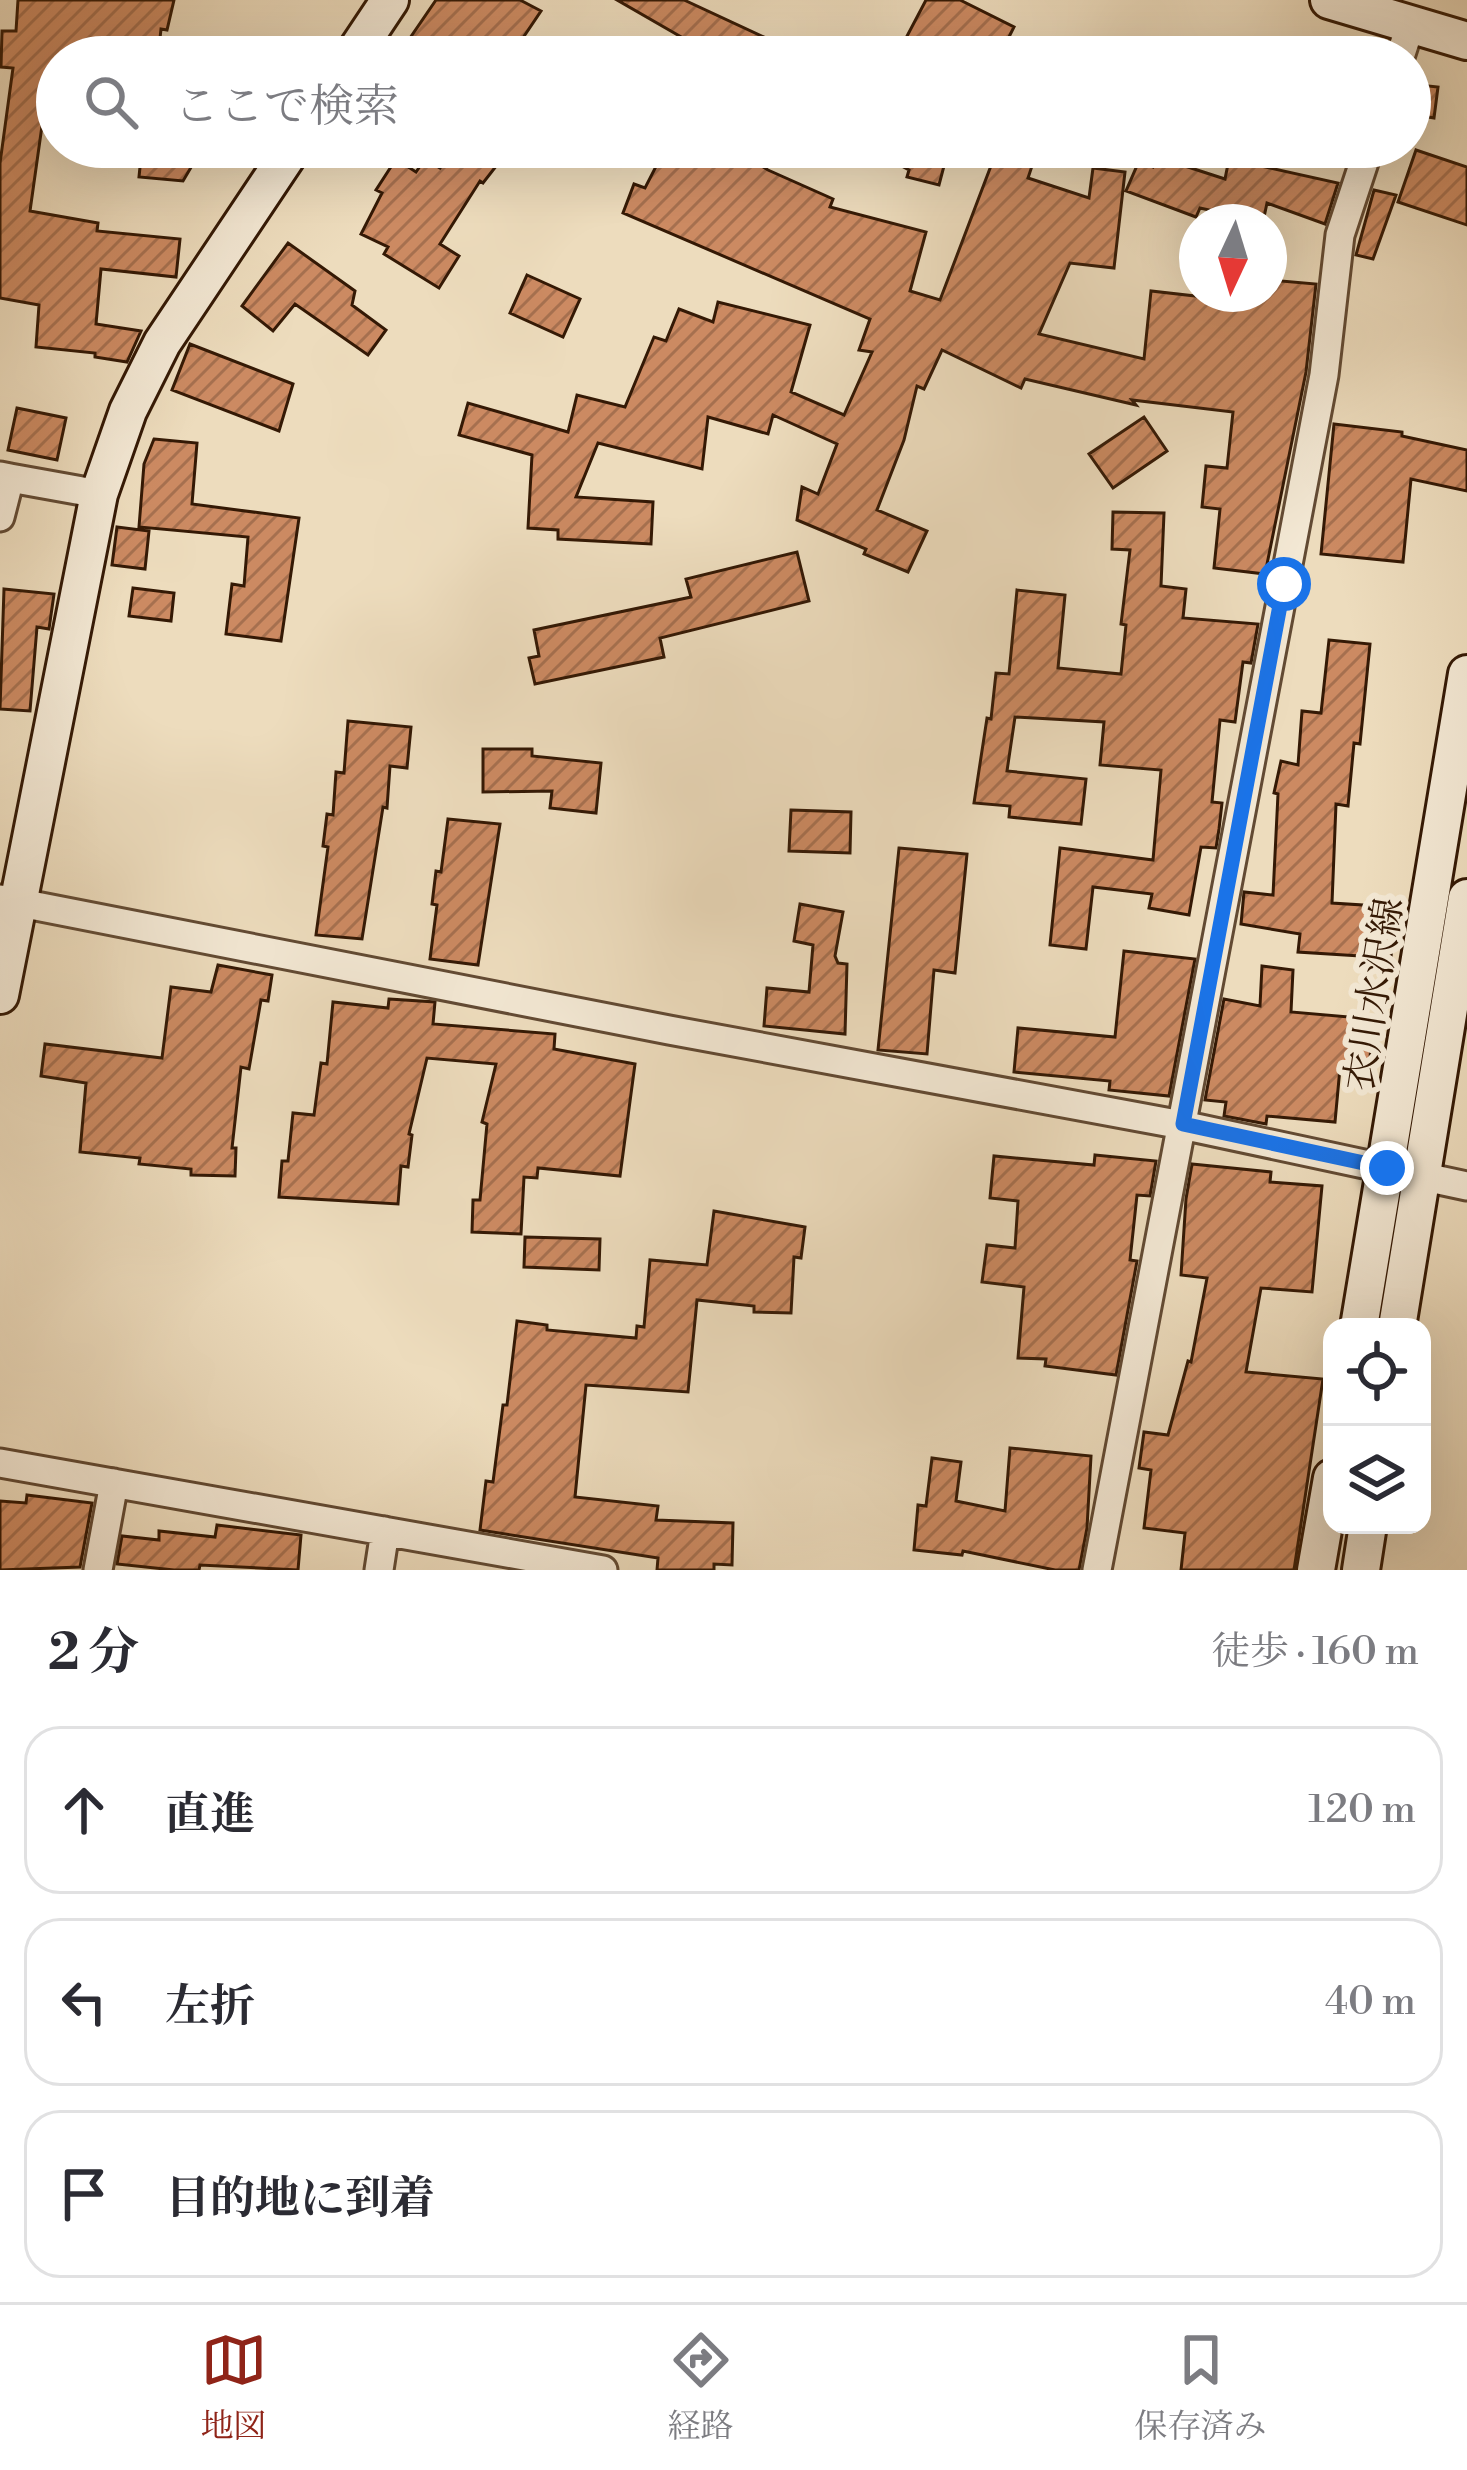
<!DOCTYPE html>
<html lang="ja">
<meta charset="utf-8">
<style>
:root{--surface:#fff;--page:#f7f7f7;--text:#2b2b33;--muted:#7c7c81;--line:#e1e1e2;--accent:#8f2418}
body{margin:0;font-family:"Libre Bodoni","Noto Serif JP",serif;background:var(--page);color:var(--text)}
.controls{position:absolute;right:36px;bottom:36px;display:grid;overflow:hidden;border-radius:24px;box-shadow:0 12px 48px #0002}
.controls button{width:108px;height:108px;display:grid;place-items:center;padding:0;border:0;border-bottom:3px solid var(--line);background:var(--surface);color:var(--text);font:60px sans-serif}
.compass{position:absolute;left:1179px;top:204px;width:108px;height:108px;border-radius:50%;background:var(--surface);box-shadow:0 12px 48px #0002;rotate:184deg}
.stop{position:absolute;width:36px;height:36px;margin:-27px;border:9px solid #1a73e8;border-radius:50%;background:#fff}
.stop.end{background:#1a73e8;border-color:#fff;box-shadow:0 3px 12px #0008}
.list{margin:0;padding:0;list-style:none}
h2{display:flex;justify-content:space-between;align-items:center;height:156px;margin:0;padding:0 48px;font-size:51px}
h2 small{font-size:39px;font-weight:400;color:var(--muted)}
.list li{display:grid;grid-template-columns:78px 1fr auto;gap:36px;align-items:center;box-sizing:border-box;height:168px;margin:0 24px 24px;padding:0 24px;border:3px solid var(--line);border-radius:36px}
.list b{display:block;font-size:45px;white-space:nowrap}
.list em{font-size:39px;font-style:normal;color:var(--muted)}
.icon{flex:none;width:66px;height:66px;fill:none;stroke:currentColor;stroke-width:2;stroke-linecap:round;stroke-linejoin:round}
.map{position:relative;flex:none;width:1467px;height:1570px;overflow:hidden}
.search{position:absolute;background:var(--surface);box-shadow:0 12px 48px #0002;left:36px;right:36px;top:36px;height:132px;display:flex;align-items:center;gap:30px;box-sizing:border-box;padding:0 42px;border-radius:66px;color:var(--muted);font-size:45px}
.sheet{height:732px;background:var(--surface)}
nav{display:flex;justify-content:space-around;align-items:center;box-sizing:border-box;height:168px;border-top:3px solid var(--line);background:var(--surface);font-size:33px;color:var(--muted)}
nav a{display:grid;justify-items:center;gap:6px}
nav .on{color:var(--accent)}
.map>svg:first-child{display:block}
</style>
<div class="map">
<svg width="1467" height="1570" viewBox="0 0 1467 1570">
<defs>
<pattern id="building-hatch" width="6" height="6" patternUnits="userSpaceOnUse" patternTransform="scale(3)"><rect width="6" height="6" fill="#cc8a62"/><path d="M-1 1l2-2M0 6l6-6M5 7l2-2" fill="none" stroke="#a6704f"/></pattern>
</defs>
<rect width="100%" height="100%" fill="#eddcbd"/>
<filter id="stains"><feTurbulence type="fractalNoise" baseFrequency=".00167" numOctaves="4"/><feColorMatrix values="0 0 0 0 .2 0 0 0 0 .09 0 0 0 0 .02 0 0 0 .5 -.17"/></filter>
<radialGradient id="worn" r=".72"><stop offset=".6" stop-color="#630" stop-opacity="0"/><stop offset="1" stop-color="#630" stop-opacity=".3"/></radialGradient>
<path fill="url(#building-hatch)" stroke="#341905" stroke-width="3" d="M 18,0 L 174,0 L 167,30 L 161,29 L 158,57 L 57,57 L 57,69 L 50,69 L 30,211 L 98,223 L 97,231 L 180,239 L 176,277 L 101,269 L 96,324 L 141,331 L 127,362 L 95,357 L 95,353 L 36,347 L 39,305 L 0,298 L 0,163 L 13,68 L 1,67 L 2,31 L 16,31 Z
M 436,0 L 520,0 L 541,11 L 510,57 L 397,57 Z
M 617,0 L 684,0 L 807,57 L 716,57 Z
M 926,0 L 960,0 L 1014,27 L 999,57 L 896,57 Z
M 1410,84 L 1438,87 L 1434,118 L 1410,114 Z
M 142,147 L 203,147 L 183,181 L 139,177 Z
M 456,147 L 511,147 L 483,183 L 480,181 L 440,244 L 459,256 L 439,288 L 384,254 L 388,247 L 361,234 L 382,193 L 376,190 L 396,159 L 416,172 L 425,159 L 440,168 Z
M 666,147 L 732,147 L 768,170 L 833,199 L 830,207 L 926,232 L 910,291 L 940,300 L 997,150 L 1033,163 L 1028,178 L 1089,198 L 1093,168 L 1125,172 L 1114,268 L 1070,263 L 1039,334 L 1144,359 L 1151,291 L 1213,298 L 1213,294 L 1269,294 L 1269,280 L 1316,284 L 1306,372 L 1265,574 L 1214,568 L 1220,509 L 1202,507 L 1206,466 L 1227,468 L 1233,412 L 1132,400 L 1136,405 L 1025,379 L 1021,388 L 942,350 L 924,389 L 917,386 L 904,440 L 877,510 L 927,531 L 908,572 L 864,554 L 866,549 L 797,520 L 802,487 L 818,494 L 837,444 L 773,415 L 768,434 L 708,417 L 702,469 L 598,443 L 576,497 L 653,502 L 651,544 L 558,539 L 558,530 L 528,528 L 532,455 L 459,435 L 468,403 L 568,432 L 577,395 L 625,407 L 654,337 L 666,341 L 679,309 L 713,322 L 718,302 L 810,325 L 791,392 L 844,415 L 872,352 L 859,350 L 870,319 L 623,213 L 634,184 L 645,188 Z
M 866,147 L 949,147 L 939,185 L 907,177 L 909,170 Z
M 1416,150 L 1467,167 L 1467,225 L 1398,202 Z
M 1157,157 L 1225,179 L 1229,159 L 1338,183 L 1325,224 L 1267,203 L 1263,222 L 1200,208 L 1196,217 L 1126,191 L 1139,161 L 1153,167 Z
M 1374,190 L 1396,195 L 1373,259 L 1356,255 Z
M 288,243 L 355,291 L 352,305 L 386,330 L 368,355 L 295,304 L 273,331 L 242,306 Z
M 527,275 L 580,299 L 563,337 L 510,313 Z
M 190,344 L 293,384 L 279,431 L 172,390 Z
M 17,408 L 66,418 L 57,460 L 8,450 Z
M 1144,417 L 1167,451 L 1113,488 L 1089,454 Z
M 1334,424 L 1402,432 L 1402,436 L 1467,450 L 1467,491 L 1411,479 L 1403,562 L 1321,554 Z
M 154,439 L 197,443 L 192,504 L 299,518 L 281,641 L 226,634 L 232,584 L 244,586 L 248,537 L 139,527 L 144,464 Z
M 1113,512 L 1164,513 L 1161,586 L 1186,589 L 1183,618 L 1258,624 L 1251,663 L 1243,662 L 1235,722 L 1220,720 L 1212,802 L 1222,803 L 1219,829 L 1216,848 L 1201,847 L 1189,915 L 1149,908 L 1152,894 L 1093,887 L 1086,949 L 1050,945 L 1060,848 L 1153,860 L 1161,770 L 1100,765 L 1104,722 L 1015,717 L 1007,771 L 1086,779 L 1081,824 L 1009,817 L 1010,806 L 974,803 L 987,718 L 991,719 L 996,673 L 1009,674 L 1017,590 L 1065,595 L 1058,668 L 1121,674 L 1126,625 L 1121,624 L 1130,550 L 1112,549 Z
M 117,527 L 149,531 L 145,569 L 112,565 Z
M 797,552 L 809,601 L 660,638 L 664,657 L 535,684 L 529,658 L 539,656 L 534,630 L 691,597 L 686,579 Z
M 133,588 L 174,593 L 171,621 L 129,616 Z
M 4,589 L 54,594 L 49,629 L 37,627 L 30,711 L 0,709 Z
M 1329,640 L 1370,644 L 1360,744 L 1354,743 L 1348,806 L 1336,804 L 1332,903 L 1394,907 L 1391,958 L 1298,952 L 1300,934 L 1241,924 L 1244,892 L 1273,895 L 1278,794 L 1274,793 L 1281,761 L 1298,765 L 1302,711 L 1321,713 Z
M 348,721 L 411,727 L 407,768 L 390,766 L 387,808 L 383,807 L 362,939 L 316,935 L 328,847 L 323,846 L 327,814 L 333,815 L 336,772 L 344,773 Z
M 483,749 L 532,749 L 532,756 L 601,763 L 596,813 L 550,808 L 552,791 L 483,792 Z
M 791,810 L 851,812 L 850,853 L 789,851 Z
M 448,819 L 500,824 L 478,965 L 430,959 L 437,905 L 432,904 L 436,871 L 441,872 Z
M 899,848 L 967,854 L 955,973 L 934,970 L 927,1054 L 878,1050 Z
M 800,904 L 843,912 L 835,956 L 838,963 L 847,964 L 845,1034 L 764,1026 L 767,988 L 809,992 L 813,945 L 794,941 Z
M 1124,951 L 1195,959 L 1169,1096 L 1109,1090 L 1110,1081 L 1014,1072 L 1018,1028 L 1115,1037 Z
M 218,965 L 272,975 L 268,1001 L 261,1000 L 249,1069 L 241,1067 L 232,1148 L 236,1148 L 235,1176 L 191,1175 L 191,1169 L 139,1164 L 140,1158 L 80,1152 L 86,1083 L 41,1076 L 45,1044 L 162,1058 L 171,987 L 211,992 Z
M 1262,966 L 1293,970 L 1291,1012 L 1373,1019 L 1369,1071 L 1340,1068 L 1335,1122 L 1267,1116 L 1266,1124 L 1261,1123 L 1224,1116 L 1226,1102 L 1205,1100 L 1224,999 L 1260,1006 Z
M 389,999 L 435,1002 L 433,1024 L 555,1034 L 554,1049 L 635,1064 L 620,1176 L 538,1168 L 537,1178 L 524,1177 L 521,1234 L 472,1232 L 473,1200 L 480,1200 L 487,1124 L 482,1122 L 496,1064 L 427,1058 L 409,1134 L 412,1135 L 408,1167 L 401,1166 L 398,1204 L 279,1197 L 282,1161 L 288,1161 L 293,1113 L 314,1115 L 321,1063 L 327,1064 L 333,1002 L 388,1008 Z
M 1095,1155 L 1156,1161 L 1150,1196 L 1137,1195 L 1130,1260 L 1137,1261 L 1116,1375 L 1045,1366 L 1046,1359 L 1018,1358 L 1024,1287 L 982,1282 L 987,1245 L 1015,1248 L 1018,1201 L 990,1198 L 994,1156 L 1094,1165 Z
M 1192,1164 L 1271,1172 L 1270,1182 L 1322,1186 L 1312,1292 L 1261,1288 L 1246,1372 L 1323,1379 L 1294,1570 L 1181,1570 L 1185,1533 L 1144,1528 L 1151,1470 L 1139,1468 L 1144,1432 L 1168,1435 L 1188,1361 L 1191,1362 L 1207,1278 L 1181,1275 L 1186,1199 Z
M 714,1211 L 805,1227 L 801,1258 L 794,1257 L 791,1313 L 754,1312 L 754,1306 L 697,1300 L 688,1392 L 586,1385 L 575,1497 L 658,1506 L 656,1520 L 733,1523 L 732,1565 L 714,1564 L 714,1570 L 657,1570 L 658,1558 L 480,1530 L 486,1481 L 493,1482 L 503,1405 L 507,1405 L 517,1321 L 547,1325 L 547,1330 L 636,1338 L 637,1326 L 644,1327 L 650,1260 L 707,1265 Z
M 525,1237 L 600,1239 L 599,1270 L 524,1267 Z
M 1010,1448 L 1091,1456 L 1087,1528 L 1079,1570 L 1055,1570 L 963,1551 L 962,1555 L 914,1550 L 918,1505 L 926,1506 L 932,1458 L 961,1462 L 956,1501 L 1005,1511 Z
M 27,1495 L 92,1503 L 80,1567 L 0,1570 L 0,1501 L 26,1503 Z
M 217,1525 L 301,1535 L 298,1570 L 200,1565 L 199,1570 L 174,1570 L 117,1564 L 122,1536 L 159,1540 L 159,1531 L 215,1537 Z"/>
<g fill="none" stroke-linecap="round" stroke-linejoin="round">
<g stroke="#624a33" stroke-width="33">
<path id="street" d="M 1400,57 L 1410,26
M 0,476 L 10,478 L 0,517
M 10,478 L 99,494
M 0,899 L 669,1030 L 1182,1125 L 1467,1186
M 0,1463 L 603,1570
M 98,1570 L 114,1483
M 379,1570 L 385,1531
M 1097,1570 L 1324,375 L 1340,235 L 1369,147"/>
</g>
<g stroke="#341905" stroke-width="42">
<path id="secondary" d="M 1329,0 L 1467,41
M 352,57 L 390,0
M 0,995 L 99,494 L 128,411 L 162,343 L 293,147
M 1359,1327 L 1467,674
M 1397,1327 L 1467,898
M 1316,1570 L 1332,1478
M 1361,1570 L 1368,1525"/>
</g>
<use href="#street" stroke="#f3e8d4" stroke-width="27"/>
<use href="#secondary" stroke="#f3e8d4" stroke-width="36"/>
</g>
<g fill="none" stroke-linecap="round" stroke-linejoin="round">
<path stroke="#1a73e8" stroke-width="15" d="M 1284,584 L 1183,1124 L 1387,1168"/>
</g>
<g text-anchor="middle" stroke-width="12" stroke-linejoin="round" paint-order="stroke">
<g font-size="39" fill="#341905" stroke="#f3e8d4">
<text transform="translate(1373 994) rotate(-81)" y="14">衣川水沢線</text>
</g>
</g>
<rect width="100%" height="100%" filter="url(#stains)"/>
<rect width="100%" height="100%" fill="url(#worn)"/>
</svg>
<div class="controls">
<button><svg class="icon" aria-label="locate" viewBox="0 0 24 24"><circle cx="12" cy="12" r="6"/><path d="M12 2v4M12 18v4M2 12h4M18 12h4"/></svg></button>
<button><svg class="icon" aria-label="layers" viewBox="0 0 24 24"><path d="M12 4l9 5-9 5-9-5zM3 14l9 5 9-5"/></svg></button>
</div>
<svg class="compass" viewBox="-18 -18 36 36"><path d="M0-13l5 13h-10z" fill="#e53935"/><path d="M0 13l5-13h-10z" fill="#7c7c81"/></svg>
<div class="stop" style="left:1284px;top:584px"></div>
<div class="stop end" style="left:1387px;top:1168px"></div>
<div class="search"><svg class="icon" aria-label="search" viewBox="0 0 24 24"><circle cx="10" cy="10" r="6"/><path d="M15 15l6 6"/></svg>ここで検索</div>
</div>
<section class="sheet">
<h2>2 分<small>徒歩 · 160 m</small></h2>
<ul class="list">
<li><svg class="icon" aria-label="ahead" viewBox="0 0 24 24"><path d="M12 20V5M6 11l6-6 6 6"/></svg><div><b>直進</b></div><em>120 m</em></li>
<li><svg class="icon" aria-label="left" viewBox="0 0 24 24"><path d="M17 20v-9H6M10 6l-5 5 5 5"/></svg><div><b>左折</b></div><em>40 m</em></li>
<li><svg class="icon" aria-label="arrive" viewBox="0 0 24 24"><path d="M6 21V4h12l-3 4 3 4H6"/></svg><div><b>目的地に到着</b></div></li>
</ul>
</section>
<nav>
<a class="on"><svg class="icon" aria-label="map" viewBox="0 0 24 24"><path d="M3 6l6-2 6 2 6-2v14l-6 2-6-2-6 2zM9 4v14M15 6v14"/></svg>地図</a>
<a><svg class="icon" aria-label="directions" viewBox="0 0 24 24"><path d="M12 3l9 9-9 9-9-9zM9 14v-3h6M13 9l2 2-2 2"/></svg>経路</a>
<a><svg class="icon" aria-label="saved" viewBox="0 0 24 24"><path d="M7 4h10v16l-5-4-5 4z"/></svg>保存済み</a>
</nav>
